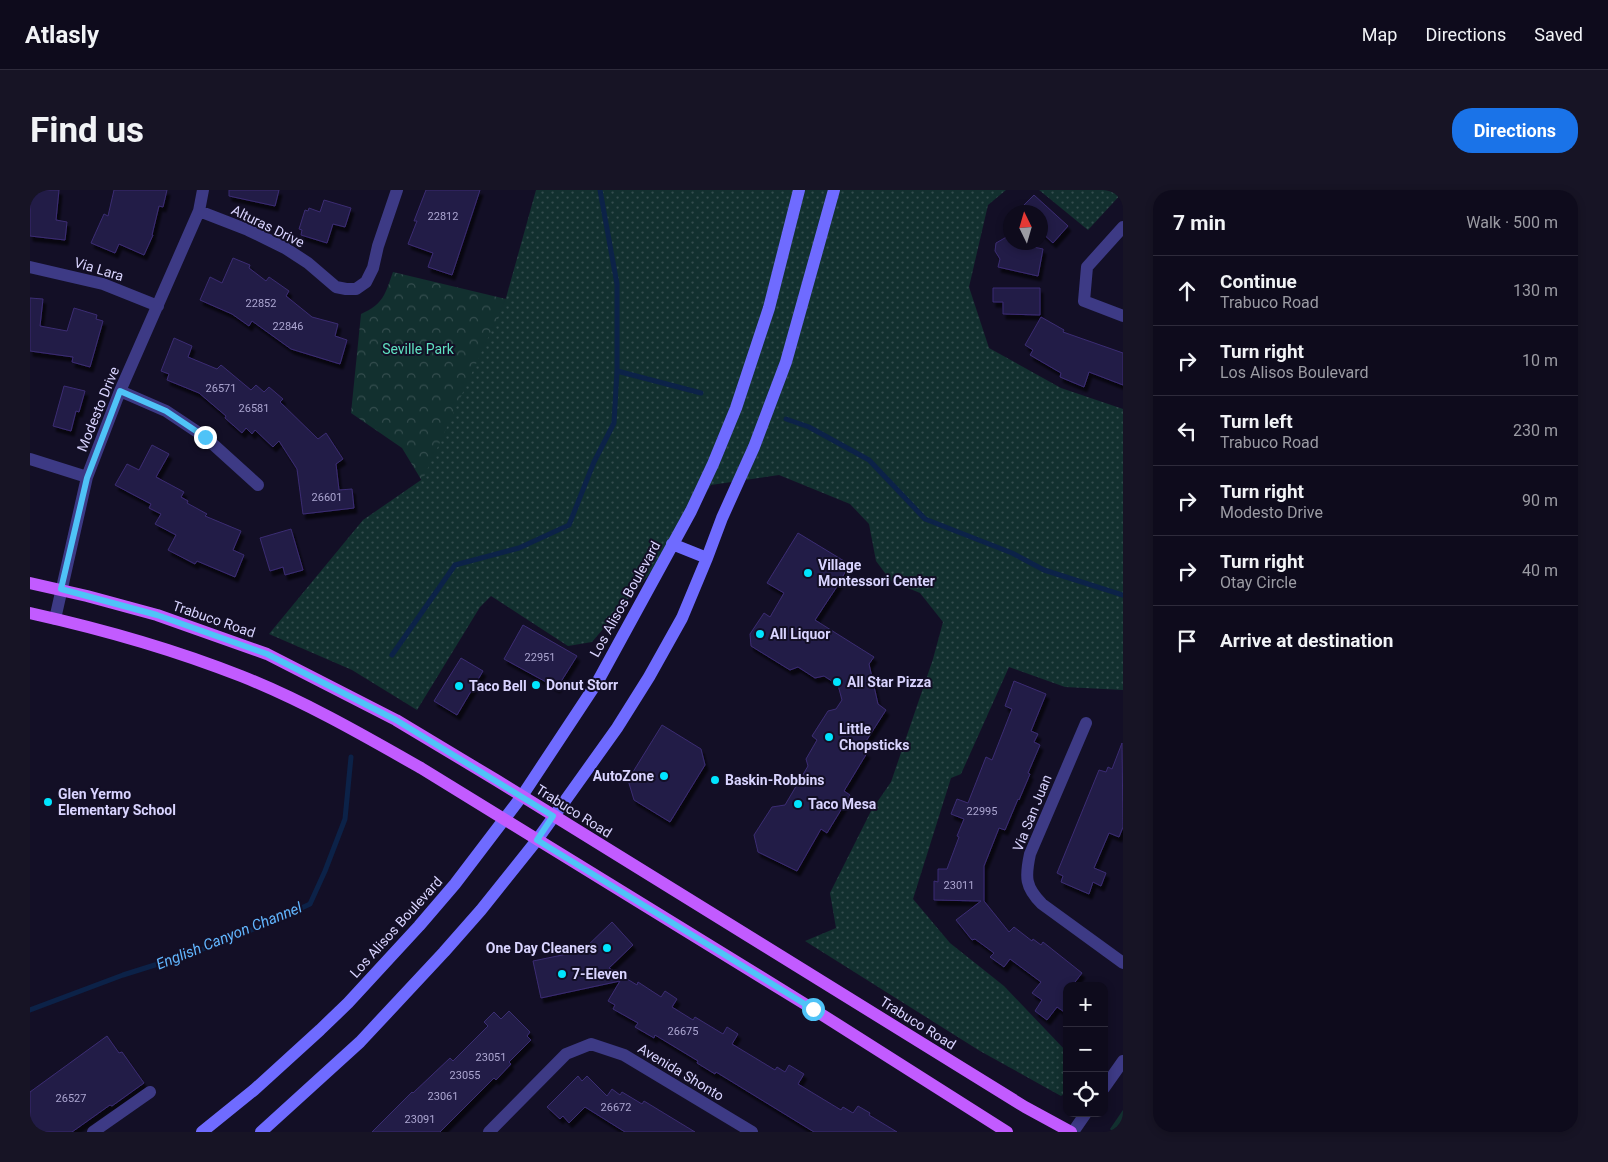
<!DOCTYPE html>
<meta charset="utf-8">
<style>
:root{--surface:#0e0b1c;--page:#171425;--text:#f1f3f6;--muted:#9b9ba3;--line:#2e2b3b;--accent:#1a73e8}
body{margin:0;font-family:Roboto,sans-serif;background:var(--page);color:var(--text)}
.controls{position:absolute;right:15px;bottom:15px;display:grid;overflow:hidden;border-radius:10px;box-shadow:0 2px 8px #0003}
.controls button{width:45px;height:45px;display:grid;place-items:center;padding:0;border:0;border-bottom:1px solid var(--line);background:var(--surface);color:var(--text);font:25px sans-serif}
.compass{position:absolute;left:973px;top:15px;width:45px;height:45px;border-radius:50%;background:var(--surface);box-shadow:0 2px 8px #0003;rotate:355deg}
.stop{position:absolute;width:15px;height:15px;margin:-11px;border:4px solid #4fc3f7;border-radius:50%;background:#fff}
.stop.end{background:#4fc3f7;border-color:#fff;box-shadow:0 1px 5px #0008}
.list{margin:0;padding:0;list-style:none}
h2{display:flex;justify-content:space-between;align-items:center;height:65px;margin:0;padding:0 20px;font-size:21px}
h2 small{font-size:16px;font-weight:400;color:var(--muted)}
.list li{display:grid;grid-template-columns:32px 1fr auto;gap:15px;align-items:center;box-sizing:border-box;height:70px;padding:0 20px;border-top:1px solid var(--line)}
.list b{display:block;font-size:19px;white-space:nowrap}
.list p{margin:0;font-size:16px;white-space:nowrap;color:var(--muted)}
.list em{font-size:16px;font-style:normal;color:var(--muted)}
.icon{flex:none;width:28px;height:28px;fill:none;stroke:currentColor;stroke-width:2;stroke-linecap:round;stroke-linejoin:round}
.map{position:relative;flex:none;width:1093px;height:942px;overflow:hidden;border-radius:20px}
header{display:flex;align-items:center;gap:30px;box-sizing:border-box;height:70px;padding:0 25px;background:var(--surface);border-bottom:1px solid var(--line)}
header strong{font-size:24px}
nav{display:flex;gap:28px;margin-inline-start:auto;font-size:18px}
.intro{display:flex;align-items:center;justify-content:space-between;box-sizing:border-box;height:120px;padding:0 30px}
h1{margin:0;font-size:35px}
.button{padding:12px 22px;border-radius:20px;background:var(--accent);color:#fff;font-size:18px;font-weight:700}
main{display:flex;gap:30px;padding:0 30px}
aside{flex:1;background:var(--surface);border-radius:20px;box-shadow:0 2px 8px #0003}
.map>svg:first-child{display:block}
</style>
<header>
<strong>Atlasly</strong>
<nav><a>Map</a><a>Directions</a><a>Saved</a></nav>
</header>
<div class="intro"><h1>Find us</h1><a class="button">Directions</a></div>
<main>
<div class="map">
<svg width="1093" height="942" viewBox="0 0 1093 942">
<defs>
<pattern id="grass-dots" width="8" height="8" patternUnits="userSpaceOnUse" patternTransform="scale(1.25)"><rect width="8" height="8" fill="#12302f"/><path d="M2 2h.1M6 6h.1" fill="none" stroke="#344d4e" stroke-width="1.8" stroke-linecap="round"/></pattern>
<pattern id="park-crowns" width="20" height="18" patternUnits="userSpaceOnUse" patternTransform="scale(1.25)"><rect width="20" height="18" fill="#12302f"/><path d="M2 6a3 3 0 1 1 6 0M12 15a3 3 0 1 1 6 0" fill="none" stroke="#344d4e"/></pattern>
<filter id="shadow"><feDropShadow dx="3" dy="5" stdDeviation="1" flood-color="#0009"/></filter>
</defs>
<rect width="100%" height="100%" fill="#130f26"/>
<path fill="url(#grass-dots)" d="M 506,0 L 976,0 L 958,15 L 939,97 L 959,158 L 1031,198 L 1093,219 L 1093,500 L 1035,497 L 979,477 L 931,584 L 921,588 L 883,709 L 920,753 L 974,796 L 1037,862 L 1037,902 L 1031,906 L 950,861 L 775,751 L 806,738 L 800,703 L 841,621 L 861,592 L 903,469 L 913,432 L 890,403 L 861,391 L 846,371 L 839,334 L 820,314 L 749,285 L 681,295 L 639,361 L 562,452 L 538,456 L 461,406 L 450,417 L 387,520 L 322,480 L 239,444 L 333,330 L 391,290 L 476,108 Z
M 1009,0 L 1093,0 L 1093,2 L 1058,40 Z"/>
<path fill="url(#park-crowns)" d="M 363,82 L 476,109 L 392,291 L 372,258 L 321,223 L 331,124 C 354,114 355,104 363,82 Z
M 1093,920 L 1093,942 L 1083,942 L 1080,939 Z"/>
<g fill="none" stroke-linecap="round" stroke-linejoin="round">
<path stroke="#0c2248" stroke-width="5" d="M 587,181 L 671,203
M 756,229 L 779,237 L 839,270 L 895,329 L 982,363 L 1014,380 L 1093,405
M 362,465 L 425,375 L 489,358 L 539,335 L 564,272 L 584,233 L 587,181 L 587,94 L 570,0
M 0,820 L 93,785 L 163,763 L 244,731 L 280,714 L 295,681 L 315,629 L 321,567"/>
</g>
<path fill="#241b47" stroke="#3b2d73" filter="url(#shadow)" d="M 0,0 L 29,0 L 26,30 L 37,32 L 35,50 L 0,46 Z
M 84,0 L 137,0 L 133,17 L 129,16 L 122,45 L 123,45 L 114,65 L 89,54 L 85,63 L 61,53 L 74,24 L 78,26 Z
M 199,0 L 249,0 L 245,16 L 199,6 Z
M 396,0 L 450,0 L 422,85 L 398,77 L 403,63 L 378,54 L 387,31 L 384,31 Z
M 1004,5 L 1038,36 L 1023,53 L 1010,41 L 1010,22 L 1000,22 L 993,16 Z
M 294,10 L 321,18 L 315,37 L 303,34 L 297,53 L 271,45 L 272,40 L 269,39 L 275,20 L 278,21 L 279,18 L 290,22 Z
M 980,45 L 980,52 L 1013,59 L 1008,86 L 968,77 L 970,69 L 965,61 L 966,53 Z
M 203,68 L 220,75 L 219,78 L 236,91 L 239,87 L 259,101 L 256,106 L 282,127 L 308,134 L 305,146 L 317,150 L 310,174 L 261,159 L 222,131 L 219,136 L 202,124 L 170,110 L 180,87 L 192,93 Z
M 963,98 L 1010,98 L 1010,125 L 973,124 L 973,112 L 963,112 Z
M 0,108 L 13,109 L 10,136 L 37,141 L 44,118 L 67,125 L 66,129 L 73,131 L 60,177 L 42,172 L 43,167 L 0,161 Z
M 1011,127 L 1034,140 L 1033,142 L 1093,163 L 1093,195 L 1059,182 L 1054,197 L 1030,187 L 1031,183 L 1000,165 L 1003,160 L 995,155 Z
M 144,148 L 162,156 L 158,167 L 187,179 L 191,175 L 221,200 L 226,195 L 234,202 L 239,197 L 253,209 L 250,212 L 288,249 L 296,243 L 313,269 L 306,274 L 309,300 L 322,299 L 324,318 L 273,324 L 267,279 L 249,251 L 243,257 L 225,240 L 222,244 L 216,238 L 212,243 L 195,228 L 196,226 L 169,203 L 137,190 L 139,184 L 131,181 Z
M 34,196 L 55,201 L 49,222 L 46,221 L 41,241 L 23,236 Z
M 122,255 L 139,264 L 126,287 L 154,302 L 151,307 L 158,311 L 157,313 L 177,324 L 175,326 L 211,341 L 203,360 L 214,365 L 205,387 L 167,371 L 165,374 L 138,360 L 146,345 L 125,334 L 131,324 L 119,318 L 121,314 L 85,295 L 97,274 L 109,280 Z
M 261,339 L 273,380 L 255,385 L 253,377 L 240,381 L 230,348 Z
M 768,343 L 819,374 L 810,392 L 785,430 L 844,467 L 839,474 L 848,514 L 856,520 L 831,559 L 837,563 L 814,601 L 820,605 L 797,643 L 791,639 L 767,681 L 728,662 L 724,645 L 742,617 L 755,615 L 778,576 L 776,569 L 787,550 L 782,546 L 798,521 L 806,519 L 812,510 L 808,495 L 794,486 L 785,488 L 768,477 L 760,480 L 721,456 L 720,444 L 734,423 L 740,427 L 754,403 L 737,393 Z
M 493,435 L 547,466 L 527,498 L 474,469 Z
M 431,468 L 453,481 L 427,525 L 404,511 Z
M 984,491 L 1016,504 L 1001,541 L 1008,544 L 1004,552 L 1010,555 L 998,583 L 1000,584 L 989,610 L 988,609 L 975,640 L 969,638 L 954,676 L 954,711 L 979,742 L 984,737 L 1002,751 L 1003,749 L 1011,755 L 1013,752 L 1052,783 L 1042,796 L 1037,796 L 1037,824 L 1027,817 L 1017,830 L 1005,821 L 1012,810 L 1002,803 L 1011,792 L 980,769 L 974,777 L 960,767 L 964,763 L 945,749 L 942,750 L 926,730 L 951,711 L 904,710 L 904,691 L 908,692 L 908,679 L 917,679 L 929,647 L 927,646 L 934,629 L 921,624 L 927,609 L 938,613 L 956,567 L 962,570 L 982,519 L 975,516 Z
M 632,535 L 671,559 L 675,575 L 640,632 L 604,610 L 598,590 Z
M 1092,553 L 1093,637 L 1089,647 L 1079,643 L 1064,678 L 1076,683 L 1071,696 L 1063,692 L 1059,704 L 1031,692 L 1033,686 L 1027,683 L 1069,580 L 1076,582 L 1078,577 L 1082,579 Z
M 582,732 L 603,755 L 579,778 L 607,795 L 608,792 L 631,807 L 635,801 L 647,809 L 642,817 L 663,830 L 665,827 L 693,844 L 697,837 L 708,844 L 702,854 L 745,880 L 747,877 L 755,882 L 759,875 L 774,884 L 768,894 L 811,920 L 813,917 L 823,923 L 828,916 L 840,923 L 839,925 L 867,942 L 784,942 L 686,882 L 685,884 L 667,873 L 668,871 L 625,845 L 624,848 L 605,837 L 608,833 L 583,819 L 585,815 L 578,811 L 590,791 L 511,808 L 503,771 L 552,761 Z
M 479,821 L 500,842 L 497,846 L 501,850 L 479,872 L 481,874 L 466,890 L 464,888 L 410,942 L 342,942 L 382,902 L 383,903 L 420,868 L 423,871 L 458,836 L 454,832 L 464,822 L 471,829 Z
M 77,846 L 89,863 L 92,862 L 114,893 L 82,916 L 80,915 L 42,942 L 0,942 L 0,902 Z
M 548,886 L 552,891 L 557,886 L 577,906 L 582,899 L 590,905 L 592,902 L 612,914 L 614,911 L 665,942 L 595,942 L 555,917 L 539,933 L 533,926 L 530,929 L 517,917 Z"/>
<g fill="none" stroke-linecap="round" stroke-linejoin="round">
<path stroke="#3d3a85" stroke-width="12" d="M 169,21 L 218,40 L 255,58 L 278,73 L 306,97 L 316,99 L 326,99 L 336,92 L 343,78 L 348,56 L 367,0
M 1093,37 L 1057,77 L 1054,111 L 1093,126
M 0,77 L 73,94 L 128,116
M 90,201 L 136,221 L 175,247 L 228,295
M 0,269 L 57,287
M 25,429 L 57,287 L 90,201 L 169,21 L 173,0
M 1056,533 L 1000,664 C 995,687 995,697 1012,714 L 1093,773
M 1074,898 L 1093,871
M 63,942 L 120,902
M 459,942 L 536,864 L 561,854 L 594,865 L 722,942
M 1043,942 L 1056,923"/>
<path stroke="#6f6bff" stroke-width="12" d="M 642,354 L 677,368
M 172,942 L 224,900 L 290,840 L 318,813 L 389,736 L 425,694 L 492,606 L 568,491 L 661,321 L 683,274 L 706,218 L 739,118 L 769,0
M 231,942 L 330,852 L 414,762 L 451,720 L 507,650 L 587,538 L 619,487 L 652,428 L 677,368 L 692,328 L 724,257 L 756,172 L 804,0"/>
<path stroke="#c25bff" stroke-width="12" d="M 0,393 L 57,406 L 127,425 L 237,464 L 366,530 L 466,590 L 995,917 L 1041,942
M 0,423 C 72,439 143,459 211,486 C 274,511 333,545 391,578 L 783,819 L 977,942"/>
</g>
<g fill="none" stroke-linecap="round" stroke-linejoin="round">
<path stroke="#4fc3f7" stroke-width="6" d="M 175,247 L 136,221 L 90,201 L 57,288 L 31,399 L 127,425 L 237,464 L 366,530 L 523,626 L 507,650 L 783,819"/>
</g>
<g fill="#00e5ff" stroke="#130f26" stroke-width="2">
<circle cx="778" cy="383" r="5"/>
<circle cx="730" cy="444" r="5"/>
<circle cx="807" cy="492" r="5"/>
<circle cx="506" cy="495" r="5"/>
<circle cx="429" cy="496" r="5"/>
<circle cx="799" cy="547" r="5"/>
<circle cx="634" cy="586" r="5"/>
<circle cx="685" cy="590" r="5"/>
<circle cx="18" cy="612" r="5"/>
<circle cx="768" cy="614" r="5"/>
<circle cx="577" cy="758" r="5"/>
<circle cx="532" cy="784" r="5"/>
</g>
<g text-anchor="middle" stroke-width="4" stroke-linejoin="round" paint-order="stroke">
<g font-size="11" fill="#aca6d1">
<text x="413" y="30">22812</text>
<text x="231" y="117">22852</text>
<text x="258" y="140">22846</text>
<text x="191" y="202">26571</text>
<text x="224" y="222">26581</text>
<text x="297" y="311">26601</text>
<text x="510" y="471">22951</text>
<text x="952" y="625">22995</text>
<text x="929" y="699">23011</text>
<text x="653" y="845">26675</text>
<text x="461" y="871">23051</text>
<text x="435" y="889">23055</text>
<text x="413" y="910">23061</text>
<text x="41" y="912">26527</text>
<text x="586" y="921">26672</text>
<text x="390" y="933">23091</text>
</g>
<g font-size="14" fill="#d9d4ff" stroke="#130f26">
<text transform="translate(238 36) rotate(26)" y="5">Alturas Drive</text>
<text transform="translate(69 79) rotate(17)" y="5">Via Lara</text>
<text transform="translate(68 219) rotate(-68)" y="5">Modesto Drive</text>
<text transform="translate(595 409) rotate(-61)" y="5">Los Alisos Boulevard</text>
<text transform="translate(184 429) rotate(19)" y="5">Trabuco Road</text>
<text transform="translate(544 621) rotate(32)" y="5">Trabuco Road</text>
<text transform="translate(1002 623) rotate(-68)" y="5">Via San Juan</text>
<text transform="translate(366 737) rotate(-48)" y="5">Los Alisos Boulevard</text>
<text transform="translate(888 833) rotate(32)" y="5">Trabuco Road</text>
<text transform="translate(651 882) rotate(31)" y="5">Avenida Shonto</text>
</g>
<g font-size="14" fill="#5fe0c0" stroke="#130f26">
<text x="388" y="164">Seville Park</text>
</g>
<g font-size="14" font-weight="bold" fill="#d9d4ff" stroke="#130f26" text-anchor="start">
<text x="788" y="380">Village<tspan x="788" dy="16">Montessori Center</tspan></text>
<text x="740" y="449">All Liquor</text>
<text x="817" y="497">All Star Pizza</text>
<text x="516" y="500">Donut Storr</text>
<text x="439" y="501">Taco Bell</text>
<text x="809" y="544">Little<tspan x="809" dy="16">Chopsticks</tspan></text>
<text x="624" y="591" text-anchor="end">AutoZone</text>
<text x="695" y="595">Baskin-Robbins</text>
<text x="28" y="609">Glen Yermo<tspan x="28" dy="16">Elementary School</tspan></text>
<text x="778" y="619">Taco Mesa</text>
<text x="567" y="763" text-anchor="end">One Day Cleaners</text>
<text x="542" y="789">7-Eleven</text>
</g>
<g font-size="15" font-style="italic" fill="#62b6ff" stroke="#130f26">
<text transform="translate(199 746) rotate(-22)" y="5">English Canyon Channel</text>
</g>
</g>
</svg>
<div class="controls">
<button>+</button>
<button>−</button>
<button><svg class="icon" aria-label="locate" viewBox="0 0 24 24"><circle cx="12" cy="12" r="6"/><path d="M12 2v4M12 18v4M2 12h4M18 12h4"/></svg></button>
</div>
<svg class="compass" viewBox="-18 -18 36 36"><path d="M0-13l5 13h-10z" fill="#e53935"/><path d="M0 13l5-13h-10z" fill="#9b9ba3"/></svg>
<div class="stop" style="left:783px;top:819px"></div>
<div class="stop end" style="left:175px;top:247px"></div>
</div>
<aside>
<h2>7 min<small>Walk · 500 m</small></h2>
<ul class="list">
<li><svg class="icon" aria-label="ahead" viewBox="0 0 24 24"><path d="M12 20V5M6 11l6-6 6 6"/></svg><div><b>Continue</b><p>Trabuco Road</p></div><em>130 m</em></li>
<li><svg class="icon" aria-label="right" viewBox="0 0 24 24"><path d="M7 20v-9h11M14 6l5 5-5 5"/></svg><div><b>Turn right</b><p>Los Alisos Boulevard</p></div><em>10 m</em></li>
<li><svg class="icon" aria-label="left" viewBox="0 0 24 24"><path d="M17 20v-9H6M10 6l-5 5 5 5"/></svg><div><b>Turn left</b><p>Trabuco Road</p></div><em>230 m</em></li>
<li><svg class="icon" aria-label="right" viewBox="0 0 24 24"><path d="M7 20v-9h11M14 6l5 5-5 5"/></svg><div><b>Turn right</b><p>Modesto Drive</p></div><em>90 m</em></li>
<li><svg class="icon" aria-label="right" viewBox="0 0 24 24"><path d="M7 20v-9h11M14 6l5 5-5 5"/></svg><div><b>Turn right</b><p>Otay Circle</p></div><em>40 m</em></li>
<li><svg class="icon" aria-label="arrive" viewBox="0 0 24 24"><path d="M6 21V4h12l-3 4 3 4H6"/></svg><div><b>Arrive at destination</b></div></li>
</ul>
</aside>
</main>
